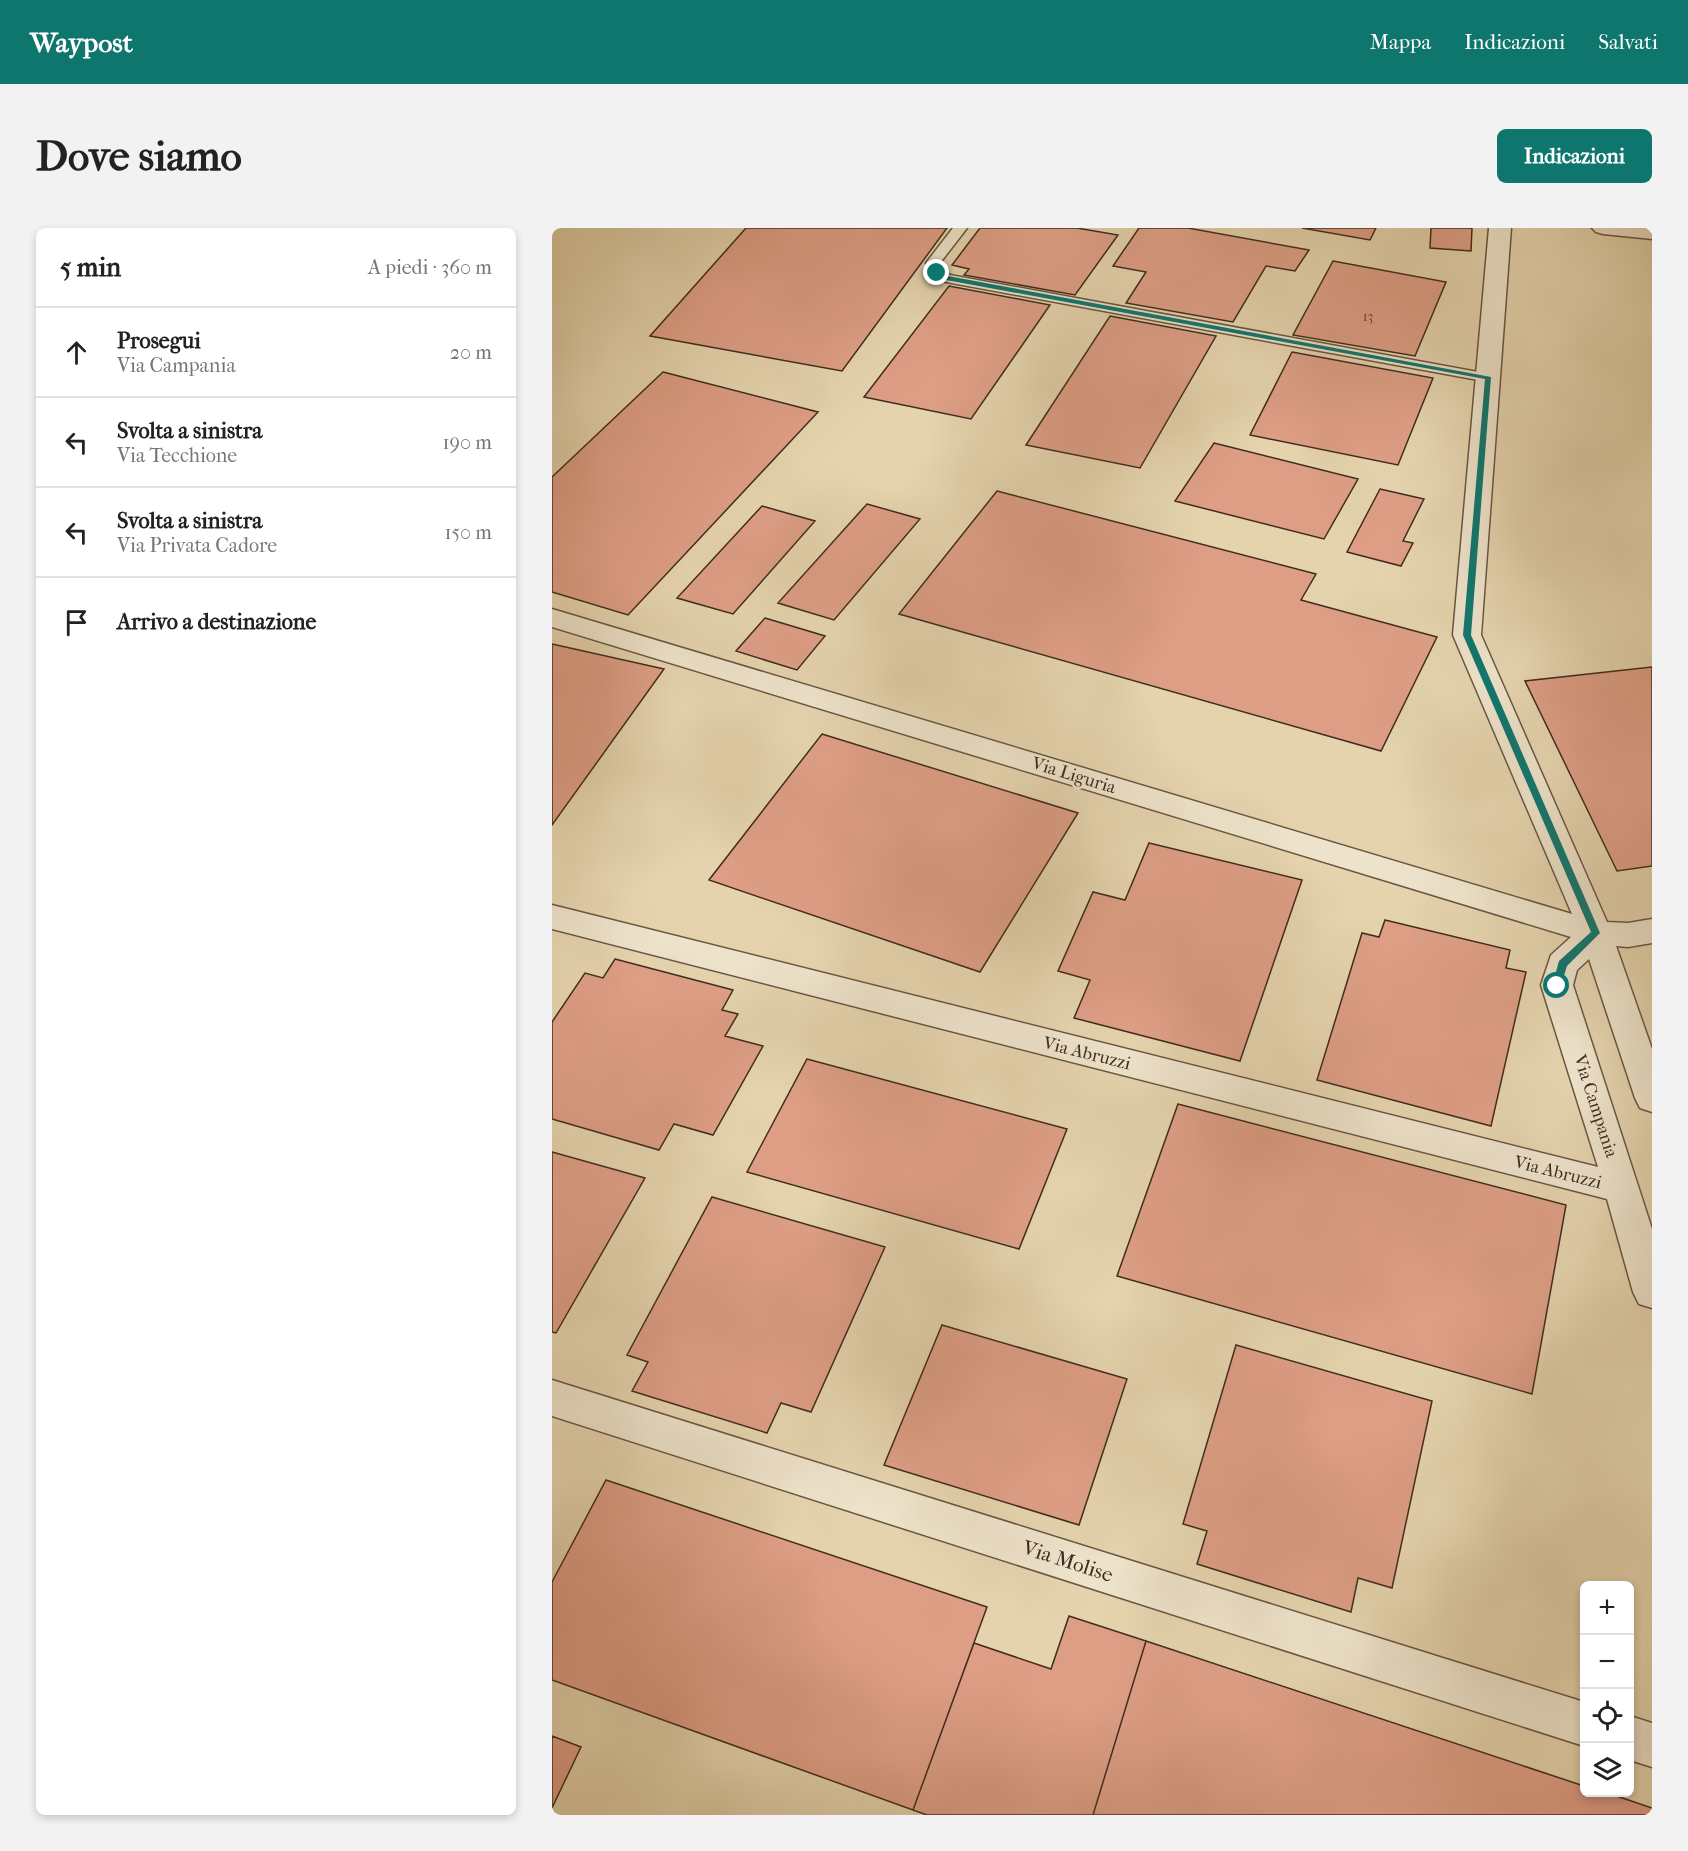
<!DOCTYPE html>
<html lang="it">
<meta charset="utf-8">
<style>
:root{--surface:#fff;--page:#f2f2f2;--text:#222;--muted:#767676;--line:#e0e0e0;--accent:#0f766e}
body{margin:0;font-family:"IM FELL French Canon",serif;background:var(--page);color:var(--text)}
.controls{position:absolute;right:18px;bottom:18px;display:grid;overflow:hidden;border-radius:9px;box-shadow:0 3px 9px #0003}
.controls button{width:54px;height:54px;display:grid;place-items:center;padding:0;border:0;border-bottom:2px solid var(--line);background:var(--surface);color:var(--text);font:30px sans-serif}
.stop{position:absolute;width:18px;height:18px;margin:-14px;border:4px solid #0f766e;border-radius:50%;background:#fff}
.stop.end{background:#0f766e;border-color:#fff;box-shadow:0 2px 6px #0008}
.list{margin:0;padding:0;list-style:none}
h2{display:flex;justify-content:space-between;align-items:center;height:78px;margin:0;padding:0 24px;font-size:26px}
h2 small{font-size:20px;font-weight:400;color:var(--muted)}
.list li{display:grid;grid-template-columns:39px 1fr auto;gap:18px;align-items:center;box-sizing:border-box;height:90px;padding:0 24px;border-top:2px solid var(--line)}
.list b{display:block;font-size:22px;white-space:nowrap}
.list p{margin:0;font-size:20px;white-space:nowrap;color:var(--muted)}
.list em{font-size:20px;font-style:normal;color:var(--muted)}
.icon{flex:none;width:33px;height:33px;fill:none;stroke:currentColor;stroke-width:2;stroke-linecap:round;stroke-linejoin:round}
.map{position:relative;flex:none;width:1100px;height:1587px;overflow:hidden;border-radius:9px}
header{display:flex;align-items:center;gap:36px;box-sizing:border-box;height:84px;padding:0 30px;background:var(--accent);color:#fff}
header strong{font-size:28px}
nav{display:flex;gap:33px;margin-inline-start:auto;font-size:21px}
.intro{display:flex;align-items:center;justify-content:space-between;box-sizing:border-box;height:144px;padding:0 36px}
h1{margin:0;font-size:42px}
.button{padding:15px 27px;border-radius:9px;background:var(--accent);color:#fff;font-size:21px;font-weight:700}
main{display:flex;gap:36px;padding:0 36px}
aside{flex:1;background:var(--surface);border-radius:9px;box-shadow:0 3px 9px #0003}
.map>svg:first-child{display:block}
</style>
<header>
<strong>Waypost</strong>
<nav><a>Mappa</a><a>Indicazioni</a><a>Salvati</a></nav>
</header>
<div class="intro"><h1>Dove siamo</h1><a class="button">Indicazioni</a></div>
<main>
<aside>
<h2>5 min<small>A piedi · 360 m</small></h2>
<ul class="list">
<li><svg class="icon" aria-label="ahead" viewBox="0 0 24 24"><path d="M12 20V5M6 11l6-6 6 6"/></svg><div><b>Prosegui</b><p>Via Campania</p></div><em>20 m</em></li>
<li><svg class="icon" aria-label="left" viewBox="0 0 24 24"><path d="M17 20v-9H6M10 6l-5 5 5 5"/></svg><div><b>Svolta a sinistra</b><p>Via Tecchione</p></div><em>190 m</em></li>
<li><svg class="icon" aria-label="left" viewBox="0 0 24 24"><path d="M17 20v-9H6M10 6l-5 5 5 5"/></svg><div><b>Svolta a sinistra</b><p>Via Privata Cadore</p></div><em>150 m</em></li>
<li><svg class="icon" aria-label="arrive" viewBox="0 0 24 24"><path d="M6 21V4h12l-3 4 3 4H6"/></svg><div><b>Arrivo a destinazione</b></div></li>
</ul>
</aside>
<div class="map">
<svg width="1100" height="1587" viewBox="0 0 1100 1587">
<rect width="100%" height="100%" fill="#e4d3ad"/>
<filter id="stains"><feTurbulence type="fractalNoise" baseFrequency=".00333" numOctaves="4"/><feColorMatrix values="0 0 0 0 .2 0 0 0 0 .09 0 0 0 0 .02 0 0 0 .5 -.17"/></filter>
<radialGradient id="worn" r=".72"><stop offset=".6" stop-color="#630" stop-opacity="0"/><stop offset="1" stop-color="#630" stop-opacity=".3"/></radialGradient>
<path fill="#dd9e85" stroke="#402c1f" stroke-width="1.5" d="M 194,0 L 395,0 L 290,143 L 98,108 Z
M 428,0 L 525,0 L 566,7 L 523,67 L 412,47 L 417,41 L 400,37 Z
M 587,0 L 636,0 L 757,22 L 743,43 L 714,38 L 681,94 L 574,75 L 594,44 L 561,38 Z
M 750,0 L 824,0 L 818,12 Z
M 879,0 L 920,0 L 919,23 L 878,20 Z
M 781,33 L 894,54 L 863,128 L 741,107 Z
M 397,58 L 498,77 L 419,191 L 312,169 Z
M 558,88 L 664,108 L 588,240 L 474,217 Z
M 740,124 L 881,150 L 846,237 L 698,207 Z
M 111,144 L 266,184 L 76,387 L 0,364 L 0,249 Z
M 662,215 L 806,251 L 772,311 L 623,273 Z
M 828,261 L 872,271 L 851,313 L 861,315 L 849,338 L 795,324 Z
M 445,263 L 764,346 L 749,372 L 885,409 L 829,523 L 347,386 Z
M 315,276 L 368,291 L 282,392 L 226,375 Z
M 210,278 L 263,293 L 181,386 L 125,370 Z
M 213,390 L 273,408 L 245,442 L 184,423 Z
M 0,416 L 112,441 L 0,597 Z
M 1100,439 L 1100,638 L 1065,643 L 973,453 Z
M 270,506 L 526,585 L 428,744 L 157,652 Z
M 597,615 L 750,652 L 688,833 L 522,790 L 538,752 L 506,743 L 541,664 L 573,672 Z
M 833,692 L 958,722 L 954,740 L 974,744 L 939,898 L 765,852 L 810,705 L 827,709 Z
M 63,731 L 181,762 L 170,782 L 186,786 L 173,808 L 211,818 L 161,907 L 122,896 L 107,922 L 0,891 L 0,794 L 33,745 L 51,750 Z
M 255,831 L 515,901 L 467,1021 L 195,944 Z
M 626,876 L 1014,977 L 980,1166 L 565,1048 Z
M 0,924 L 93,950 L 4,1105 L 0,1104 Z
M 160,969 L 333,1019 L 259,1184 L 229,1175 L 215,1205 L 80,1163 L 96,1134 L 75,1127 Z
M 390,1097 L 575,1151 L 527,1297 L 332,1237 Z
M 684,1117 L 880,1173 L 840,1360 L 806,1350 L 799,1384 L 645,1336 L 655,1303 L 631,1296 Z
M 54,1252 L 435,1379 L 361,1582 L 0,1452 L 0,1354 Z
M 517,1388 L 594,1413 L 541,1587 L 375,1587 L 361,1582 L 422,1415 L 499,1441 Z
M 594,1413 L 1032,1558 L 1032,1564 L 1053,1564 L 1100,1580 L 1100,1587 L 541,1587 Z
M 0,1508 L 29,1519 L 0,1580 Z"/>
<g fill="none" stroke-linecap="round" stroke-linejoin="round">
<g stroke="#695642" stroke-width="3">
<path id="service" d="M 401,0 L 415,0 L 388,35 L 391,43 L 398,47 L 937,146 L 944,150 L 937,154 L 389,53 L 380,48 L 374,35 Z"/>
</g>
<g stroke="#695642" stroke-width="3">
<path id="minor" d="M 937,0 L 959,0 L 929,407 L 1055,694 L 1076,695 L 1100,691 L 1100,715 L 1076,719 L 1064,718 L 1100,821 L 1100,884 L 1088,880 L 1083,870 L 1037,731 L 1025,742 L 1021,757 L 1100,1001 L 1100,1080 L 1087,1076 L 1081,1064 L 1055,971 L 0,701 L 0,677 L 1046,939 L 989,757 L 999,727 L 1019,709 L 0,399 L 0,381 L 1020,686 L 901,407 Z
M 1040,0 L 1100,0 L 1100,11 L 1051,6 L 1044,4 Z
M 0,1152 L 1032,1474 L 1032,1518 L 0,1188 Z
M 1078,1488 L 1100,1495 L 1100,1539 L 1078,1532 Z"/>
</g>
<use href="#service" fill="#ede2ca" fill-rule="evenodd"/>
<use href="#minor" fill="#ede2ca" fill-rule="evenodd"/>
</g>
<path fill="#0f766e" d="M 385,43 L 396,48 L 939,149 L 919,407 L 1048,705 L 1015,738 L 1008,760 L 1005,761 L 1000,758 L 1007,733 L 1039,704 L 911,407 L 933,151 L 394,52 L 382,47 Z"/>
<g text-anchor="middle" stroke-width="5" stroke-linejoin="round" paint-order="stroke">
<g font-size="14" fill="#674838">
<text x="816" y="93">13</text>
</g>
<g font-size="18" fill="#402c1f" stroke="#ede2ca">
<text transform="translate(522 547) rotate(17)" y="6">Via Liguria</text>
<text transform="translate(535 825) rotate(14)" y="6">Via Abruzzi</text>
<text transform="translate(1044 878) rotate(72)" y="6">Via Campania</text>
<text transform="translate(1006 944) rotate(14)" y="6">Via Abruzzi</text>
</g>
<g font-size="21" fill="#402c1f" stroke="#ede2ca">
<text transform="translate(516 1333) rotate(18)" y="7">Via Molise</text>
</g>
</g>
<rect width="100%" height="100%" filter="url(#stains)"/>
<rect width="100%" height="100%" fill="url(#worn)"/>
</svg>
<div class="controls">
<button>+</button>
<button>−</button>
<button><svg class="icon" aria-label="locate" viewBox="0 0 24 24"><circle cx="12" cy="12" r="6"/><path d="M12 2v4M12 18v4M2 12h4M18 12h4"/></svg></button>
<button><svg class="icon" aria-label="layers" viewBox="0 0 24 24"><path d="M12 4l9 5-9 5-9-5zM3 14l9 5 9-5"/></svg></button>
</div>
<div class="stop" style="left:1005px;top:758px"></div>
<div class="stop end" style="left:385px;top:45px"></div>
</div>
</main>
